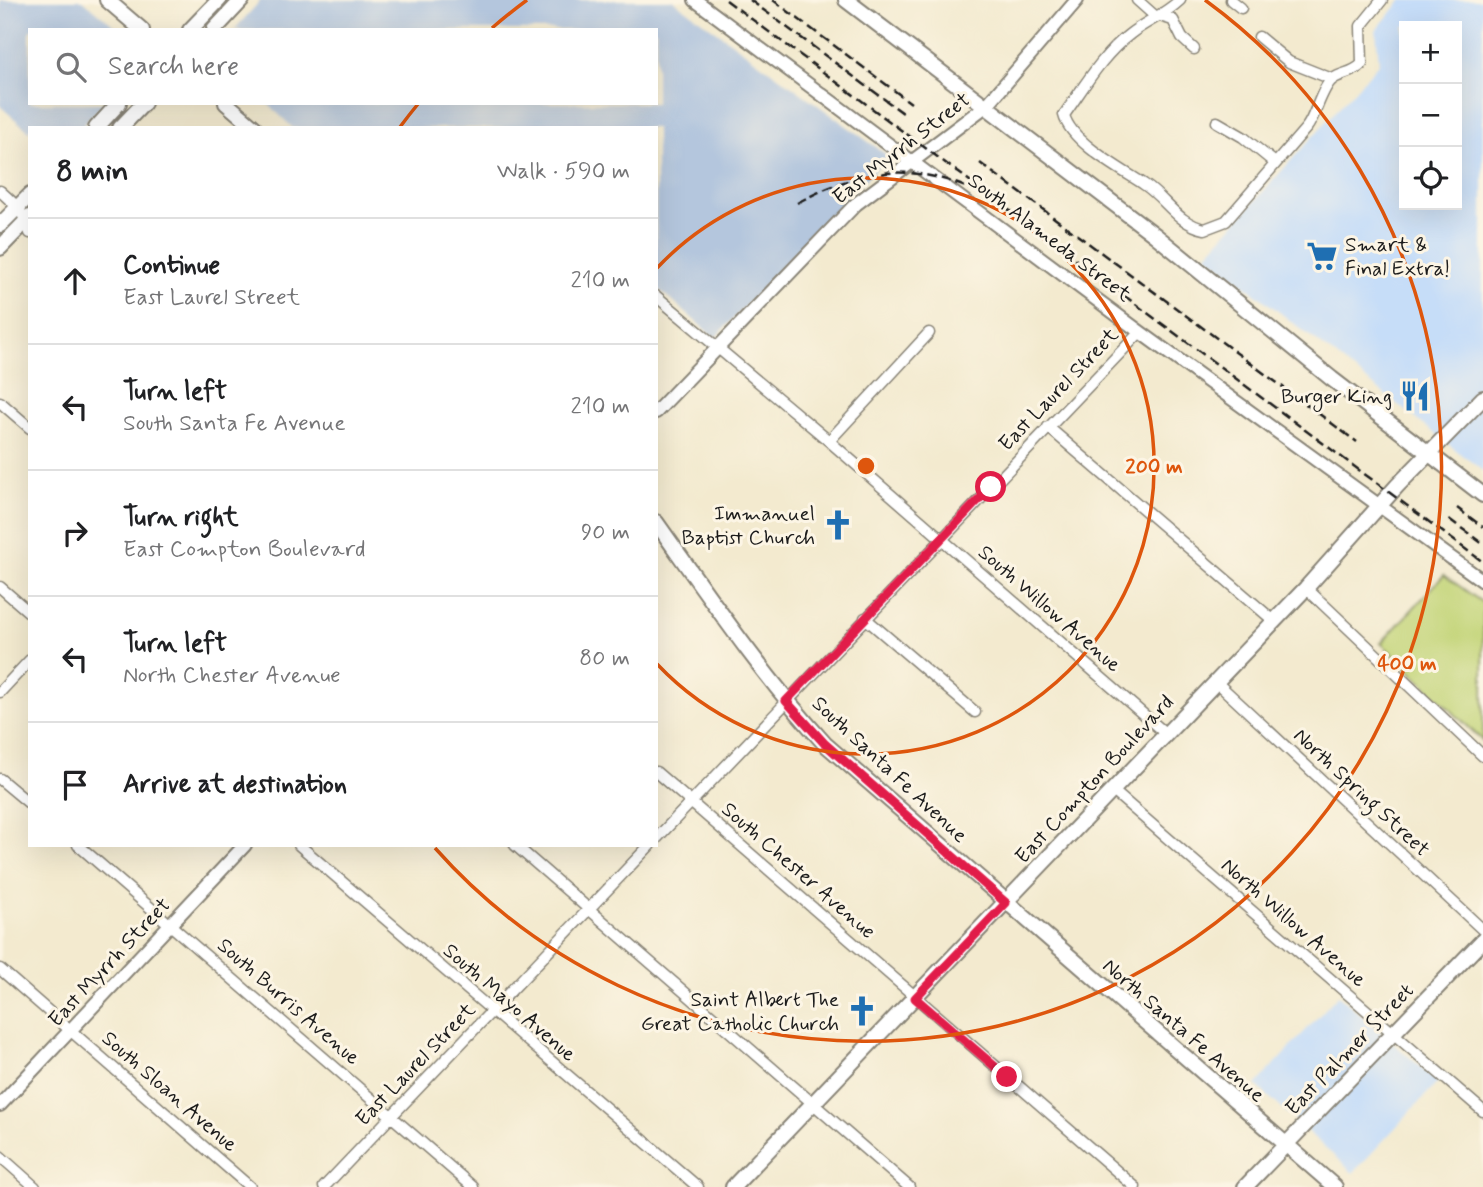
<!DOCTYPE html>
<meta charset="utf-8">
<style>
:root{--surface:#fff;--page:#f6f6f6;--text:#202124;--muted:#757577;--line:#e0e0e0}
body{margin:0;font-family:Mynerve,sans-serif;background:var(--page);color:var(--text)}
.controls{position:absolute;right:21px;top:21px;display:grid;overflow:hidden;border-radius:0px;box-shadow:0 7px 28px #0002}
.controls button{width:63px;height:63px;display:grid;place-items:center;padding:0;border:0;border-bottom:2px solid var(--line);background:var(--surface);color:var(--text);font:35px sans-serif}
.stop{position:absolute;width:21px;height:21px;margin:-16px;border:5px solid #e11d48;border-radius:50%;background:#fff}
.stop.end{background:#e11d48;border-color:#fff;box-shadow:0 2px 7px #0008}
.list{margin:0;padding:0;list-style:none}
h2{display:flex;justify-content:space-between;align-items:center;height:91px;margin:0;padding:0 28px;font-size:30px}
h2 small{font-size:23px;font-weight:400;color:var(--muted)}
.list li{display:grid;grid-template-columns:46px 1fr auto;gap:21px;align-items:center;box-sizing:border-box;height:126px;padding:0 28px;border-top:2px solid var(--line)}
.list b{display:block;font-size:26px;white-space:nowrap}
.list p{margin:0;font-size:23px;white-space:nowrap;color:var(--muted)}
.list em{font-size:23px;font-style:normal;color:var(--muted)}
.icon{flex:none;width:38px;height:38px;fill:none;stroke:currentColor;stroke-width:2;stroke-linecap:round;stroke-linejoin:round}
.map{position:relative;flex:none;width:1483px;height:1187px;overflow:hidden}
.search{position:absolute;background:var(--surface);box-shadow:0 7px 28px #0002;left:28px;top:28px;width:630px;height:77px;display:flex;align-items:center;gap:18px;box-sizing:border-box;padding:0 24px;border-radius:0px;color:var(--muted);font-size:26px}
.panel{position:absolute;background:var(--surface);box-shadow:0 7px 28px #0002;left:28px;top:126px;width:630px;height:721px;border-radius:0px}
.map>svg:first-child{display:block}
</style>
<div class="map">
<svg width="1483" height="1187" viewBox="0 0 1483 1187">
<rect width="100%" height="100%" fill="#fcf5e5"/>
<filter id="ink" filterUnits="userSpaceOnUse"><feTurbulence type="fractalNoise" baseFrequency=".0143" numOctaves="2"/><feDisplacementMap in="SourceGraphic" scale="14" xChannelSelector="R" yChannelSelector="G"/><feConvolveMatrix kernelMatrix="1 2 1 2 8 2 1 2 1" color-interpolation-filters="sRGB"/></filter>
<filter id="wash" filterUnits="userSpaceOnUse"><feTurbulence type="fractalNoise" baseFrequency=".00686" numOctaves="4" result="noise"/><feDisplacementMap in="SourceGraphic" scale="28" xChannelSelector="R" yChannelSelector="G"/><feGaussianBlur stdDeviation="1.57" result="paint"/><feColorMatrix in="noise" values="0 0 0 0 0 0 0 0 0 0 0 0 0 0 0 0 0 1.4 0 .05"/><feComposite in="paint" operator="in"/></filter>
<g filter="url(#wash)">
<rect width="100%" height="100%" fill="#f3eacf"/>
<path fill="#c6ddf8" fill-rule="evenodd" d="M 1402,0 L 1483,0 L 1483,471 L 1206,255 L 1379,63 L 1376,30 ZM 1404,26 L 1457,26 L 1457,205 L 1404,205 Z
M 1338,995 L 1438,1082 L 1353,1173 L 1256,1085 Z"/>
<path fill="#b4c6dd" d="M 0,0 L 83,0 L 119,30 L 30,30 L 30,103 L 104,103 L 80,128 L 30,128 L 30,132 L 0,106 Z
M 261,0 L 673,0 L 888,156 L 715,338 L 656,287 L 656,128 L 293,128 L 267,103 L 656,103 L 656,30 L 234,30 Z"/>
<path fill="#c2d477" stroke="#6f784a" stroke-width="2" d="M 1444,575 L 1483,603 L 1483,741 L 1381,643 Z"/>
</g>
<g filter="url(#ink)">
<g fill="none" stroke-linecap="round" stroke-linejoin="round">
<g stroke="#888376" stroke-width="13">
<path id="minor" d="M 1137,0 L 1156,17
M 1180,0 C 1163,16 1148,20 1130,34 C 1102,55 1084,87 1064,115 C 1071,143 1123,170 1145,185 C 1166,199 1178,224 1205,229 L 1226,221 L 1307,127 C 1316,115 1322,86 1333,79 C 1343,72 1352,74 1362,64 L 1361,26 L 1382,0
M 1231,0 L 1241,8
M 1163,17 L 1173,20 L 1182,38 L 1194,49
M 1259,37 L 1289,62 L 1332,79
M 1217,122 L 1243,137 L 1275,163
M 0,191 C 15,204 25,213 30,233
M 656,296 L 829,441 L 1166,734
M 0,402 L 30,428
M 1048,427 L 1274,621
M 829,441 L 929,333
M 0,587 L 30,613
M 1306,588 L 1483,756
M 865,618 L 975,712
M 1216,682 L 1483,930
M 0,692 L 30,660
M 656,772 L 1135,1187
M 0,779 L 30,804
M 1112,790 L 1483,1111
M 656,839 L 1140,332
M 78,845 L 473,1187
M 299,845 L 698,1187
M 515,845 L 909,1187
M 0,969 L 250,1187
M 0,1156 L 35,1187
M 324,1187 L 650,845"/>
</g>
<g stroke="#888376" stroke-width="16">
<path id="tertiary" d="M 695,0 L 1140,332 L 1483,581
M 656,412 L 856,204 L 987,105 L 1077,0
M 0,1105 L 245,845"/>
</g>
<g stroke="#888376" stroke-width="18">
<path id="secondary" d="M 107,0 L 142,30
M 190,30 L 219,0
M 214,30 L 242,0
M 226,103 L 255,128
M 96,128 L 119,103
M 120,128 L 144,103
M 0,225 L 30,195
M 0,248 L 30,217
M 656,522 C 710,598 762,675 825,744 L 1335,1187
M 733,1187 L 1306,588 L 1397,486 L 1483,398
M 1245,1187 L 1483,940"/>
</g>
<g stroke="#888376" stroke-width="18">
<path id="primary" d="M 846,0 L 1155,235 L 1332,379 L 1483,495"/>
</g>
<use href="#minor" stroke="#fff" stroke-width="10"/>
<use href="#tertiary" stroke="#fff" stroke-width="12"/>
<use href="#secondary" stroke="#fff" stroke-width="14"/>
<use href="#primary" stroke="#fff" stroke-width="14"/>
<path stroke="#1c1c1c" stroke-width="2.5" stroke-dasharray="10 5" stroke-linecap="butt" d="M 726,0 L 1483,562
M 750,0 L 903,113
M 773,0 L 911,103
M 980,163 L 1357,442
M 797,203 C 856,171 907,161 970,189
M 1457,508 L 1483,527
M 1449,519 L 1483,544"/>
</g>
</g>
<g fill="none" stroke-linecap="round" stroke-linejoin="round" filter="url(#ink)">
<path stroke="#e11d48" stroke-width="9" d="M 991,487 L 786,701 L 825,744 L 1006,903 L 915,998 L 1007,1077"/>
</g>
<g fill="none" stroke="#de560d" stroke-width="3.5">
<path d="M657 268A288 288 0 1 1 657 664"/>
<path d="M400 127A576 576 0 0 1 418 104M492 28A576 576 0 0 1 527 0M1205 0A576 576 0 1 1 435 848"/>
</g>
<defs>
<g id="supermarket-bare" transform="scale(2.415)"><path d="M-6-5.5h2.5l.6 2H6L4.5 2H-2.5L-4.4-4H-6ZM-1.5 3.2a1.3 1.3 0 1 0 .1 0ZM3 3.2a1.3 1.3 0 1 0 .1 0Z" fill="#1f6fb2" stroke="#fcf5e5" stroke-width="2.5" paint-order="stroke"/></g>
<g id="restaurant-bare" transform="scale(2.415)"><path d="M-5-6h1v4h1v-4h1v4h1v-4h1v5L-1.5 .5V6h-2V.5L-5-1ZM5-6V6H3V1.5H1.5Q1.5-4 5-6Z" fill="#1f6fb2" stroke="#fcf5e5" stroke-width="2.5" paint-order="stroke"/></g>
<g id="church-bare" transform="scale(2.415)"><path d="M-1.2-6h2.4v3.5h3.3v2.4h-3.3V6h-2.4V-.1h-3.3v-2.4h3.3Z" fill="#1f6fb2" stroke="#fcf5e5" stroke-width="2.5" paint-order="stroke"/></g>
</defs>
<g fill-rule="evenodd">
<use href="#supermarket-bare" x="1322" y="256"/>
<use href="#restaurant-bare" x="1415" y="396"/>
<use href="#church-bare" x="838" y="525"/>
<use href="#church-bare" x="862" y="1011"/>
</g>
<g text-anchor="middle" stroke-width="6" stroke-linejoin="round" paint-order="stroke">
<g font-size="21" fill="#1c1c1c" stroke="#fcf5e5">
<text transform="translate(901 148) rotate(-38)" y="7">East Myrrh Street</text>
<text transform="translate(1050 237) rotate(37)" y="7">South Alameda Street</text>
<text transform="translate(1058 389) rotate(-46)" y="7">East Laurel Street</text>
<text transform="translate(1050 608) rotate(41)" y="7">South Willow Avenue</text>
<text transform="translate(890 769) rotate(43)" y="7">South Santa Fe Avenue</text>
<text transform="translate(1094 779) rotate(-47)" y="7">East Compton Boulevard</text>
<text transform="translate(1362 792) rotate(43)" y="7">North Spring Street</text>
<text transform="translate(799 870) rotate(41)" y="7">South Chester Avenue</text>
<text transform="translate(1294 922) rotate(41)" y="7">North Willow Avenue</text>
<text transform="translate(109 962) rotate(-47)" y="7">East Myrrh Street</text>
<text transform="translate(289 1001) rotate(41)" y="7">South Burris Avenue</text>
<text transform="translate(510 1002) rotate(41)" y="7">South Mayo Avenue</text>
<text transform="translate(1184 1030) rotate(41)" y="7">North Santa Fe Avenue</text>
<text transform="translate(1349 1049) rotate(-46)" y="7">East Palmer Street</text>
<text transform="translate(415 1064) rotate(-46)" y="7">East Laurel Street</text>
<text transform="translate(170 1091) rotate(41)" y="7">South Sloan Avenue</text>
</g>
<g font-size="21" fill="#1c1c1c" stroke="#fcf5e5" text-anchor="end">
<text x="1345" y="251" text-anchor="start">Smart &amp;<tspan x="1345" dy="24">Final Extra!</tspan></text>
<text x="1392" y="403">Burger King</text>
<text x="815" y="520">Immanuel<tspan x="815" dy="24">Baptist Church</tspan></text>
<text x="839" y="1006">Saint Albert The<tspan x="839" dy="24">Great Catholic Church</tspan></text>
</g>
</g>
<circle cx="866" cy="466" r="10" fill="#de560d" stroke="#fcf5e5" stroke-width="3.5"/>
<g font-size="21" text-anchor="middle" font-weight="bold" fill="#de560d" stroke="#fcf5e5" stroke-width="6" stroke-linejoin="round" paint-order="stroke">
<text x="1154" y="473">200 m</text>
<text x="1407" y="670">400 m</text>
</g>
</svg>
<div class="controls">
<button>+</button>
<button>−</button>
<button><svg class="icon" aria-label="locate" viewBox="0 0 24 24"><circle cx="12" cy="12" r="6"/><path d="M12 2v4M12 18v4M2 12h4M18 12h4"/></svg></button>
</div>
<div class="stop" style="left:991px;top:487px"></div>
<div class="stop end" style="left:1007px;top:1077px"></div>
<div class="search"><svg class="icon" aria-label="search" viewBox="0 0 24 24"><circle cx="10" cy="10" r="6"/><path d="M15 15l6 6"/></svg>Search here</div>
<section class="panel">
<h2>8 min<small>Walk · 590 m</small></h2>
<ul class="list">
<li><svg class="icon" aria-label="ahead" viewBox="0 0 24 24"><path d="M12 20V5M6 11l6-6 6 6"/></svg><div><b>Continue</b><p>East Laurel Street</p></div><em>210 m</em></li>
<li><svg class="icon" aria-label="left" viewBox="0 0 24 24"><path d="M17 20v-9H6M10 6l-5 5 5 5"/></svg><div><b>Turn left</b><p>South Santa Fe Avenue</p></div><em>210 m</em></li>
<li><svg class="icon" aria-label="right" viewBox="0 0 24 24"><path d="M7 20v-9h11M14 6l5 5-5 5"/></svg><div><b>Turn right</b><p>East Compton Boulevard</p></div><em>90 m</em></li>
<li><svg class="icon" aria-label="left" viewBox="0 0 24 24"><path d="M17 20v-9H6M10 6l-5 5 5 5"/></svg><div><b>Turn left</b><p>North Chester Avenue</p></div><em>80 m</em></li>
<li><svg class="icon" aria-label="arrive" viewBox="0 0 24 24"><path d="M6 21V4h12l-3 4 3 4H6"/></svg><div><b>Arrive at destination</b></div></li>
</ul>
</section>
</div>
